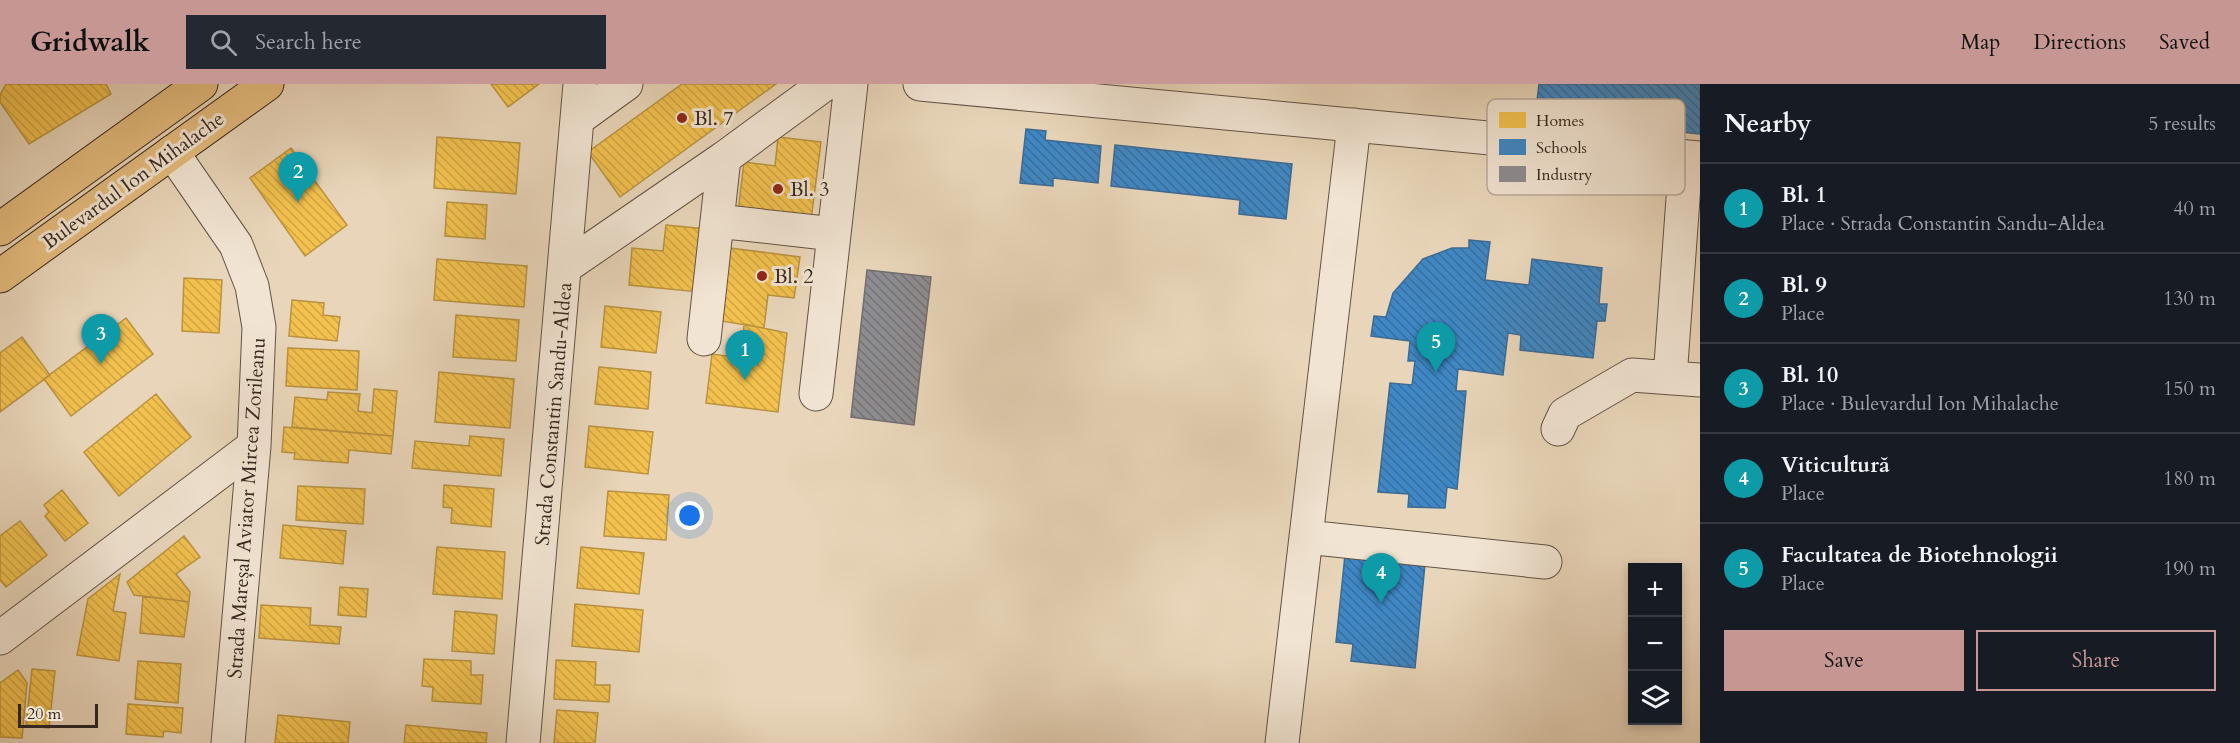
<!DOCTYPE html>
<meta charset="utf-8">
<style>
:root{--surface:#171b24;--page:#242831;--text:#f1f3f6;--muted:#9ea1a6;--line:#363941;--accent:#c59692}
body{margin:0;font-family:Cardo,serif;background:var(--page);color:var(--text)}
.controls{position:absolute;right:18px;bottom:18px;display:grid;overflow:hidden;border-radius:0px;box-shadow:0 3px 9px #0003}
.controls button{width:54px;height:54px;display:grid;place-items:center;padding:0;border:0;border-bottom:2px solid var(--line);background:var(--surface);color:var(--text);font:30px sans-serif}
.scale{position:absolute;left:18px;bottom:15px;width:80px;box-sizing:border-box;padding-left:6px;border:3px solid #35271e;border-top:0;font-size:16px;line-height:21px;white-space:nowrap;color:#35271e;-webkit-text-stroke:4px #f1e4d2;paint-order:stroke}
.you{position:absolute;left:690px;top:432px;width:21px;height:21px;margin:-15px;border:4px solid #fff;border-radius:50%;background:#1a73e8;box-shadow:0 0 0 9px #1a73e833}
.badge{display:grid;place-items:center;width:39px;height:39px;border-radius:50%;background:var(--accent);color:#fff;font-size:20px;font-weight:700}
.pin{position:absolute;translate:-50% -50px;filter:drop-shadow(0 2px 3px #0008)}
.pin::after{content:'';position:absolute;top:32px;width:21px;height:18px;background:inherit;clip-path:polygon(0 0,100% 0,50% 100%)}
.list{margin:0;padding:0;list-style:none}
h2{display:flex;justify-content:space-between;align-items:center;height:78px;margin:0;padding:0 24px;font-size:26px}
h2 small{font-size:20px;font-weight:400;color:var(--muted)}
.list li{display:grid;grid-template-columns:39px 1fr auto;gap:18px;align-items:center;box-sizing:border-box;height:90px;padding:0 24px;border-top:2px solid var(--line)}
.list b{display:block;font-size:22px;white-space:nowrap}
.list p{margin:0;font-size:20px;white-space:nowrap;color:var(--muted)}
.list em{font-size:20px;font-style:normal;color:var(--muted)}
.actions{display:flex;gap:12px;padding:18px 24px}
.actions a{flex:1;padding:14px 0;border:2px solid var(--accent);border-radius:0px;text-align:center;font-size:21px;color:var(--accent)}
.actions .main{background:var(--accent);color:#111}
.icon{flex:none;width:33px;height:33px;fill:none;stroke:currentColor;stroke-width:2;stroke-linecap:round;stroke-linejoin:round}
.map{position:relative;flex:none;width:1700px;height:659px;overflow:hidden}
header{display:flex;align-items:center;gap:36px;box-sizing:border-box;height:84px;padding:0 30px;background:var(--accent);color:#111}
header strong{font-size:28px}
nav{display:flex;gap:33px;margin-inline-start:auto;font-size:21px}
.search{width:420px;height:54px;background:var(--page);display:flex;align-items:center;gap:15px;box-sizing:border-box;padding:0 21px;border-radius:0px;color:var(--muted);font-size:22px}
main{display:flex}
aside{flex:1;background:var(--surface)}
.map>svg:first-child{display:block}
</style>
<header>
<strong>Gridwalk</strong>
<div class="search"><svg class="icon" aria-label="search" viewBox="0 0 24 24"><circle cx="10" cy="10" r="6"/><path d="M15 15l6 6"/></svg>Search here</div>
<nav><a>Map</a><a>Directions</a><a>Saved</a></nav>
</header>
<main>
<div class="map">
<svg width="1700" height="659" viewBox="0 0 1700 659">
<defs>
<pattern id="homes-back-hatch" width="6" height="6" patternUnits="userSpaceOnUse" patternTransform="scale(1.5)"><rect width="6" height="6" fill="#f2c14e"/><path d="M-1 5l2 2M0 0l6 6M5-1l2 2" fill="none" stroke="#d0a644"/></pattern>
<pattern id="schools-back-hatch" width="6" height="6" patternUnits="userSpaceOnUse" patternTransform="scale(1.5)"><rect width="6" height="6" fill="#3f88c5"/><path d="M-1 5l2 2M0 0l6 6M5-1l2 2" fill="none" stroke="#366f9f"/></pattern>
<pattern id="industry-back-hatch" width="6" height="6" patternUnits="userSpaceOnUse" patternTransform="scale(1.5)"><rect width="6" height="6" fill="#8d8d92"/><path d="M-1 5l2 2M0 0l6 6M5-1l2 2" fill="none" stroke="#747377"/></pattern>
</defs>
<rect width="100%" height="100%" fill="#e9d6ba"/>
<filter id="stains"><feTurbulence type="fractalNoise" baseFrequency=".00333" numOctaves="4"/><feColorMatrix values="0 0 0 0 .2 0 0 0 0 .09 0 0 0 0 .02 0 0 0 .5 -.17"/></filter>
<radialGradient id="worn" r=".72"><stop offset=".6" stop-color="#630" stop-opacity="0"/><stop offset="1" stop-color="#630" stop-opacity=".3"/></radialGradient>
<path fill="url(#homes-back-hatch)" stroke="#b99340" stroke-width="1.5" d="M 6,0 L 106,0 L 111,10 L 29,60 L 0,18 L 0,11 Z
M 491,0 L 539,0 L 508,23 Z
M 682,0 L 776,0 L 620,113 L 588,68 Z
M 437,53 L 520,59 L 516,110 L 434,104 Z
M 778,53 L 821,58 L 811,136 L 738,128 L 744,78 L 775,82 Z
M 291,64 L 347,141 L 305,172 L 250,94 Z
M 447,118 L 487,121 L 485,155 L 445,152 Z
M 666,141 L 706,145 L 699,208 L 629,201 L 632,164 L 663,167 Z
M 730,164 L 800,173 L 794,214 L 768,211 L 764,244 L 721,237 Z
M 437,175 L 527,182 L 524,223 L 434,216 Z
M 184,194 L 222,196 L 219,249 L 182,247 Z
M 292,216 L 324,219 L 323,231 L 340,233 L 337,257 L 289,252 Z
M 605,222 L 661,228 L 656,269 L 601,263 Z
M 456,231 L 519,236 L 516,277 L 453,273 Z
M 126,234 L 153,270 L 71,332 L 44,295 Z
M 744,240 L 787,249 L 778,328 L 706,319 L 712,270 L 742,274 Z
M 22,253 L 50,291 L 0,328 L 0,269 Z
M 288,264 L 359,267 L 357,306 L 286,302 Z
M 599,283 L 651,288 L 648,325 L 595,320 Z
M 439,288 L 514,295 L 510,344 L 435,338 Z
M 374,305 L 397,307 L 393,352 L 292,343 L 295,313 L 327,316 L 328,308 L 360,310 L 358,327 L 372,329 Z
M 156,310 L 191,353 L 119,412 L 84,368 Z
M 589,342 L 653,348 L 648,390 L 585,383 Z
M 284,343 L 393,352 L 391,370 L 349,366 L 348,379 L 294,375 L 295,369 L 282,368 Z
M 470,352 L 504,355 L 501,392 L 412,384 L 415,357 L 469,362 Z
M 444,401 L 494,405 L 491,443 L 451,439 L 452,424 L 443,423 Z
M 298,402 L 365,405 L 363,440 L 296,436 Z
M 62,406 L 88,439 L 65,457 L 45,432 L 49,428 L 44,421 Z
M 608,407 L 669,411 L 666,456 L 604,452 Z
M 20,437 L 47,471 L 6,503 L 0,496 L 0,452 Z
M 283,441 L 346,447 L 343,480 L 280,474 Z
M 184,452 L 200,473 L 176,490 L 190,508 L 189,518 L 134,511 L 127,498 Z
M 437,463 L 505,468 L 502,515 L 433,510 Z
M 581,463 L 644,469 L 639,510 L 577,504 Z
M 120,490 L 113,527 L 126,529 L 119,577 L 77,571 L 88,515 Z
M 340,503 L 368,505 L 366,533 L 338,531 Z
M 143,512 L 189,518 L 184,553 L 140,549 Z
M 575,520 L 643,526 L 639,568 L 572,562 Z
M 261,521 L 311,524 L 310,541 L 341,543 L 339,560 L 259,554 Z
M 455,527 L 497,531 L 494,570 L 452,567 Z
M 424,575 L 471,577 L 471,591 L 483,591 L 481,620 L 432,617 L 433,603 L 422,602 Z
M 556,576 L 596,578 L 595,601 L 610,601 L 609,618 L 554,615 Z
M 138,577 L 181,580 L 178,619 L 135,615 Z
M 32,585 L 55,587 L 49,644 L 26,642 Z
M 18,586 L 27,599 L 22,654 L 0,653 L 0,599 Z
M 128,620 L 183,624 L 181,649 L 164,647 L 163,653 L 126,650 Z
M 557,626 L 598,629 L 595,659 L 554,659 Z
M 278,631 L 350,638 L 348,659 L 275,659 Z
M 406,641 L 487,649 L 486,659 L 404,659 Z"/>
<path fill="url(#schools-back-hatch)" stroke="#3c6b93" stroke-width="1.5" d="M 1539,0 L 1700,0 L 1700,50 L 1535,33 Z
M 1026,45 L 1046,47 L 1045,56 L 1101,62 L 1098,99 L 1053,94 L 1053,102 L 1020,99 Z
M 1115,61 L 1292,80 L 1286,135 L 1239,130 L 1240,116 L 1111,102 Z
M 1469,156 L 1490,158 L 1485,196 L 1529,201 L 1532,175 L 1602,184 L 1599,220 L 1607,220 L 1605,237 L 1597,237 L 1593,274 L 1520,266 L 1521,251 L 1508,249 L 1503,291 L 1458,285 L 1456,307 L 1466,307 L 1457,405 L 1447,403 L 1445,424 L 1408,423 L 1409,410 L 1378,408 L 1390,299 L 1412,301 L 1415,277 L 1408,277 L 1410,257 L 1371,252 L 1374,232 L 1386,233 L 1393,209 L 1423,175 L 1452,164 L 1469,164 Z
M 1345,471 L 1425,480 L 1415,584 L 1351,577 L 1353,560 L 1336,558 Z"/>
<path fill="url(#industry-back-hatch)" stroke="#736e6f" stroke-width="1.5" d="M 867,186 L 931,193 L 914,341 L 851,333 Z"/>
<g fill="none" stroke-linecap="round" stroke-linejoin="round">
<g stroke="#625345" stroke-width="35">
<path id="minor" d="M 920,0 L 1700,74
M 579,34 L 626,0
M 172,68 L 236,161 L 252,202 L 259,243 L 254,362 L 228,659
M 717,137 L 834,150
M 565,183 L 724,74 L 825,0
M 704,255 L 724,74
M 1670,294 L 1686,73
M 816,310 L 851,0
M 1558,345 L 1565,330 L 1632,291 L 1700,296
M 1306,453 L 1545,478
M 0,554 L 254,362
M 523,659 L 580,0
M 1282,659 L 1354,41"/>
</g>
<g stroke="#35271e" stroke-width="35">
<path id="major" d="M 0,145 L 201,0
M 0,192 L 267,0"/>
</g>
<use href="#minor" stroke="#f1e4d2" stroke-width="33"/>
<use href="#major" stroke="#e4bb7d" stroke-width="33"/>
</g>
<g fill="#8f2418" stroke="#f1e4d2" stroke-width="2">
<circle cx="682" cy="34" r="6"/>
<circle cx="778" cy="105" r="6"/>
<circle cx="762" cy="192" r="6"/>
</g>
<g text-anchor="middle" stroke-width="6" stroke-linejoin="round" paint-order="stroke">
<g font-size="20" fill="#35271e" stroke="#f1e4d2" text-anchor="start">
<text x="694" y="41">Bl. 7</text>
<text x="790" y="112">Bl. 3</text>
<text x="774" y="199">Bl. 2</text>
</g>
<g font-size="20" fill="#35271e" stroke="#f1e4d2">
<text transform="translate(133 96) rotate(-36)" y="7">Bulevardul Ion Mihalache</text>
<text transform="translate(553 330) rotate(-85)" y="7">Strada Constantin Sandu-Aldea</text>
<text transform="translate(246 424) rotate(-86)" y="7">Strada Mareșal Aviator Mircea Zorileanu</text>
</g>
</g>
<rect x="1487" y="15" width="198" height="96" rx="9" fill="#f1e4d2" stroke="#b9ab9c" stroke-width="1.5"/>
<rect x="1499" y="28" width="27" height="16" fill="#f2c14e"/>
<rect x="1499" y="55" width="27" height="16" fill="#3f88c5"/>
<rect x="1499" y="82" width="27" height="16" fill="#8d8d92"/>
<g font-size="16" fill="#35271e">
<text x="1536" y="42">Homes</text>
<text x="1536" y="69">Schools</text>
<text x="1536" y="96">Industry</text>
</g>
<rect width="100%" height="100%" filter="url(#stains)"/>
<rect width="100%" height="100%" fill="url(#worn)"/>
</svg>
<div class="controls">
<button>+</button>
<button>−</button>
<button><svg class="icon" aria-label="layers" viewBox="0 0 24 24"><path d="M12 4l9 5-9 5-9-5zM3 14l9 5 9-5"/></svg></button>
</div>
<div class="scale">20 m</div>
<div class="you"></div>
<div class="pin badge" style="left:745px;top:296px;background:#0f9aa8">1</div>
<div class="pin badge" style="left:298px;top:118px;background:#0f9aa8">2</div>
<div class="pin badge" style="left:101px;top:280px;background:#0f9aa8">3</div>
<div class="pin badge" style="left:1381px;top:519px;background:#0f9aa8">4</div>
<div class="pin badge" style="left:1436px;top:288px;background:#0f9aa8">5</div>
</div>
<aside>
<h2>Nearby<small>5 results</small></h2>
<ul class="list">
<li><span class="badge" style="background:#0f9aa8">1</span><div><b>Bl. 1</b><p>Place · Strada Constantin Sandu-Aldea</p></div><em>40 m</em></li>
<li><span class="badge" style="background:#0f9aa8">2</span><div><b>Bl. 9</b><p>Place</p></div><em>130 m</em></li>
<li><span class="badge" style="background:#0f9aa8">3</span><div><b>Bl. 10</b><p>Place · Bulevardul Ion Mihalache</p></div><em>150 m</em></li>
<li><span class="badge" style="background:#0f9aa8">4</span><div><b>Viticultură</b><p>Place</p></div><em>180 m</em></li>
<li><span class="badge" style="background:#0f9aa8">5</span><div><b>Facultatea de Biotehnologii</b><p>Place</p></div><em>190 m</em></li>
</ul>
<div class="actions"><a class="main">Save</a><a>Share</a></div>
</aside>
</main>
